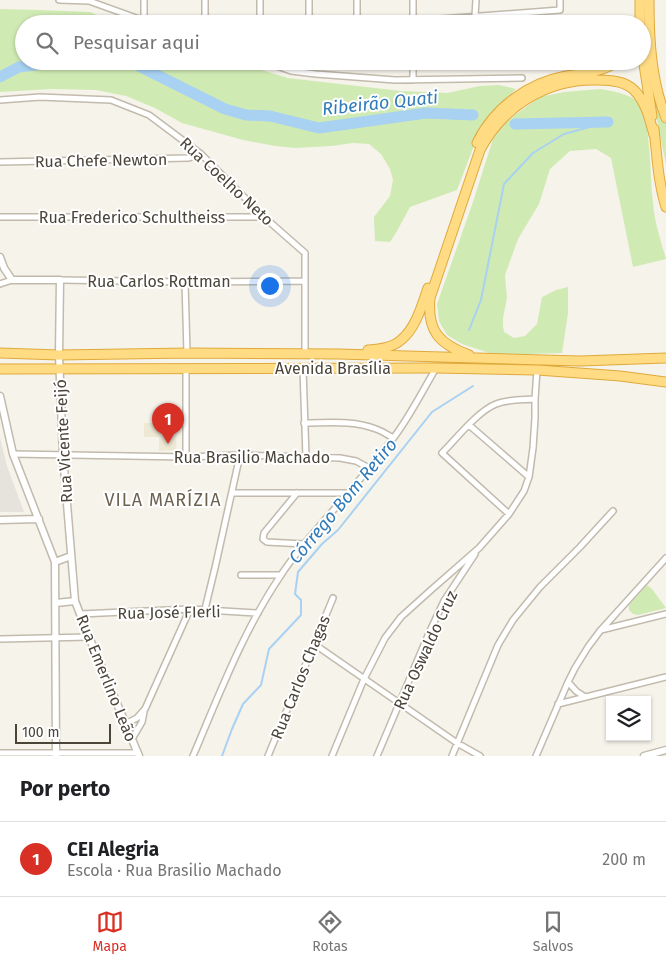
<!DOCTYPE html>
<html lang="pt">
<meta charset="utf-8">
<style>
:root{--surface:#fff;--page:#f6f6f6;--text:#202124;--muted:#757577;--line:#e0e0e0;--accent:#d93025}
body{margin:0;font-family:"Fira Sans",sans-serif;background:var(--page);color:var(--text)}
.controls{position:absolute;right:15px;bottom:15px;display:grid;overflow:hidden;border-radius:0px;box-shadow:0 1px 4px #0004}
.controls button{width:45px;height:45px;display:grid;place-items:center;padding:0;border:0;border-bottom:1px solid var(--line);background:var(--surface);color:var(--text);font:25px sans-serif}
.scale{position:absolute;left:15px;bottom:12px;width:96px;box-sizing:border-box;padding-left:5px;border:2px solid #4a4439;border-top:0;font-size:14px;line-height:18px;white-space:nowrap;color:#4a4439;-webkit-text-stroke:4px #fff;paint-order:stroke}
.you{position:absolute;left:269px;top:285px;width:18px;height:18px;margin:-12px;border:4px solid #fff;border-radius:50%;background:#1a73e8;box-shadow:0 0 0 8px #1a73e833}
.badge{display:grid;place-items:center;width:32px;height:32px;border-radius:50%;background:var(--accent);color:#fff;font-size:16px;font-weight:700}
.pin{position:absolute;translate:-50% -41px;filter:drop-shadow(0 1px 2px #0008)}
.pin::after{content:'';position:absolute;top:26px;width:18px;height:15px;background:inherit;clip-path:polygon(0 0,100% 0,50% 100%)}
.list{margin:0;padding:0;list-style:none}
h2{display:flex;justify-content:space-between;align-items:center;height:65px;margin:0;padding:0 20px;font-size:21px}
h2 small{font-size:16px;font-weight:400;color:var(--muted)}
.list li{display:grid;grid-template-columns:32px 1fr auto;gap:15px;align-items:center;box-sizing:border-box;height:75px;padding:0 20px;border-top:1px solid var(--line)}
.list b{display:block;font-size:19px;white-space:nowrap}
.list p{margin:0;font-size:16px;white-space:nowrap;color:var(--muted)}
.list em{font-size:16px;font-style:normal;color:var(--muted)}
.icon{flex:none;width:28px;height:28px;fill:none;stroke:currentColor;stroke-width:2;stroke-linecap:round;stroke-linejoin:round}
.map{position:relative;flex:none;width:666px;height:756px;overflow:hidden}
.search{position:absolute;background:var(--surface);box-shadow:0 1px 4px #0004;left:15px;right:15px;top:15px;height:55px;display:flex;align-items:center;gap:12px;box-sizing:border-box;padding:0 18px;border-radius:28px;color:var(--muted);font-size:19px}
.sheet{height:140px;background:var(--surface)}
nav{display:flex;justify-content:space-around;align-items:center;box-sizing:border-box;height:70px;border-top:1px solid var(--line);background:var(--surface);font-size:14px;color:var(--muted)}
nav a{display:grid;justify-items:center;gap:2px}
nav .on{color:var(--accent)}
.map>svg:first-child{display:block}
</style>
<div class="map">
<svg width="666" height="756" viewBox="0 0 666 756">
<rect width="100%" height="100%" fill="#f6f3eb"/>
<path fill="#e6e2dc" d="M 0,438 L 7,466 L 24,512 L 0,512 Z"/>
<path fill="#efe8d5" d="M 144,423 L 177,423 L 176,450 L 159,451 L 159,437 L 144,437 Z"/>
<path fill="#d0eab4" d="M 0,9 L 39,10 L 90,12 L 118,24 L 24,24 L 24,61 L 231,61 L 288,78 L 401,91 L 447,93 L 480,86 L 499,85 L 516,89 L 482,125 L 457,190 L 410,207 L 397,231 L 390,242 L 375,241 L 374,217 L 390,196 L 393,180 L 390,169 L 381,154 L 369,144 L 353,143 L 331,146 L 295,148 L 275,146 L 243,140 L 182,123 L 155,108 L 126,96 L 96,90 L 52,89 L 0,92 Z
M 600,89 C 611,91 632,94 639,103 C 651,120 650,180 653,202 C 654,221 661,241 666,259 L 633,267 L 611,158 L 596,149 L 570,151 L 550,169 L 539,204 L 518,239 L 505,275 L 507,298 L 503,318 L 503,326 L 504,332 L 514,338 L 525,336 L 537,324 L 542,297 L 556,290 L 568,287 L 568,313 L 562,353 L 495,355 L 462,344 L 447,335 L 439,321 L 437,304 L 473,202 L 493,139 L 502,126 L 515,115 L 540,97 L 564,92 Z
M 656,94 L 666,123 L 666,165 L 652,95 Z
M 647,585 L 652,589 L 666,608 L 638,615 L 633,614 L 629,610 L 629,605 Z"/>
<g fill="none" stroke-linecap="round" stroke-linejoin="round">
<path stroke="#a8d1f2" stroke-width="2" d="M 469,330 L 481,300 L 504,184 L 533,153 L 564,134 L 608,122
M 222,756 L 232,729 L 243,704 L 261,685 L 269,649 L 301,615 L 301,600 L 295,594 L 298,572 L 322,544 L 338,530 L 432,412 L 473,386"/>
<path stroke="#a8d1f2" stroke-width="11" d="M 122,61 L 135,64 L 225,109 L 246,115 L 270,116 L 319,128 L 426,113 L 473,115
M 0,77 L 19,67 L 67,61
M 515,124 L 608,122"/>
<g stroke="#c2bbad" stroke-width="8">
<path id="minor" d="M 59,0 L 89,1 L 153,24
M 260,0 L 260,24
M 309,0 L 309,24
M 357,0 L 357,24
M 475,16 L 476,0
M 144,20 L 144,0
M 413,21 L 560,10 L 560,0
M 413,22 L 413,0
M 205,24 L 205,0
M 263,61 L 291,71 L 316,74 L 395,80 L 522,78
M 357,61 L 357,62
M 413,80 L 413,61
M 0,100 L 40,97 L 111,100 L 149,115 L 201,154 L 264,217 L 305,253 L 305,354
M 0,162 L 189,158 L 201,154
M 0,217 L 264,217
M 60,280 L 185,282 L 305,281
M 185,282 L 187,353
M 0,284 L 12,280
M 186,368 L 186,457
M 303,369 L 306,457
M 304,423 C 328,423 353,420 376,429 C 382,431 388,435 393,438
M 469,425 L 529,477
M 13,454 L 186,457 L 240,455 L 340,458 L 356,461 L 369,468
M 232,493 L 348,493
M 297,493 L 264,533 L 263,539 L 267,542 L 304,544
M 509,514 L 442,453 C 456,439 478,411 496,404 C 508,399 522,400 535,399
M 241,575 L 281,575
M 205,609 L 215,568 L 240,455
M 80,614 L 190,609 L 258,613
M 601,630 L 666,614
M 0,639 L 89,637
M 314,644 L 457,743 L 480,756
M 568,682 L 576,691 L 585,697
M 558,704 L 666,677
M 125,724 L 137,718 L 145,709 L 190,609
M 132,739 L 142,722 L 144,712
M 0,753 L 138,753
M 193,756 C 219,695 243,631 281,575 C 300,546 324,521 346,496 C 362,477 377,458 392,440 C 409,418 422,392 436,368
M 268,756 L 333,598
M 332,756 L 364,679 L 385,638 L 401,617 L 431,590 L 479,548 L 509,514 L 524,491 L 529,477 L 533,448 L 535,418 L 535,399 L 537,370
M 377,756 L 429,633 L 444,601 L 475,554
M 452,756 L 498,645 L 513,620 L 540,587 L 580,547 L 613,511
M 536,756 L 568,682 L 575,668 L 588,647 L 600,631 L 666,558"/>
</g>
<g stroke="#c2bbad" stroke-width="9">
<path id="tertiary" d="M 0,257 L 4,268 L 12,280 L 60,280 L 59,355 L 63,455 L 75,601 L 89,637 L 139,756
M 0,396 L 13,454 L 55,562 L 56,756
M 0,520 L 39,519
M 55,562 L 71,556
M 56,603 L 75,601
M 644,756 L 666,750"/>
</g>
<g stroke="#e0a93b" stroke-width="11">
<path id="trunk" d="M 640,0 L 640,24
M 649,0 C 649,40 651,80 666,118
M 642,52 L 652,116
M 654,129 C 657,155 658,182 666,207
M 477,143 C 494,108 528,83 566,76 C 584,73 603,72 618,61
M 368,350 C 379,349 392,348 401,340 C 416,328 422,305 428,288
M 0,353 L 59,355 L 187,353 L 339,354 L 580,361 L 666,358
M 469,355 C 439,344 427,331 430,298 L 480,150 C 503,106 548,78 598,80 C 611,80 625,81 634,90 C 646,102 650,120 654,135
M 0,369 L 436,368 L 537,370 L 593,374 L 620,376 L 666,382"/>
</g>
<use href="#minor" stroke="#fff" stroke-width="5"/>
<use href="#tertiary" stroke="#fff" stroke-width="6"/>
<use href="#trunk" stroke="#ffdc84" stroke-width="9"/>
</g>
<g text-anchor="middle" stroke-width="4" stroke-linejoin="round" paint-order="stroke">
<g font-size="16" fill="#4a4439" stroke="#fff">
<text transform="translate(101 160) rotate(-1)" y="6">Rua Chefe Newton</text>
<text transform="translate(227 181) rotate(43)" y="6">Rua Coelho Neto</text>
<text x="132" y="223">Rua Frederico Schultheiss</text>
<text x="159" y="287">Rua Carlos Rottman</text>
<text x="333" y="374">Avenida Brasília</text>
<text transform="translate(63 441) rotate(-93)" y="6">Rua Vicente Feijó</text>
<text x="252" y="463">Rua Brasilio Machado</text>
<text transform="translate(169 612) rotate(-1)" y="6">Rua José FIerli</text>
<text transform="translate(425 650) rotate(-65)" y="6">Rua Oswaldo Cruz</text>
<text transform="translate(300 677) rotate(-68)" y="6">Rua Carlos Chagas</text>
<text transform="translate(107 678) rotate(68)" y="6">Rua Emerlino Leão</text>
</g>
<g font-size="18" font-style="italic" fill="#2f7ab9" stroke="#fff">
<text transform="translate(380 103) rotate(-6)" y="6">Ribeirão Quati</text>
<text transform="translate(343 501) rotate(-50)" y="6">Córrego Bom Retiro</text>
</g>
<g font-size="18" letter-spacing="1" fill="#6d6250" stroke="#fff">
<text x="163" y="506">VILA MARÍZIA</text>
</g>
</g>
</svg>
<div class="controls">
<button><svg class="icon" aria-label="layers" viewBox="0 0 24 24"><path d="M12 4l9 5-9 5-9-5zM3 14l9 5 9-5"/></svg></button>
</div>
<div class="scale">100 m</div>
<div class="you"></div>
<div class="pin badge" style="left:168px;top:444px">1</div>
<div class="search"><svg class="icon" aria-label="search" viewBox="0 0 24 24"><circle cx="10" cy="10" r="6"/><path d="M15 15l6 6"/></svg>Pesquisar aqui</div>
</div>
<section class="sheet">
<h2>Por perto<small></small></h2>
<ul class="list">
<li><span class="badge">1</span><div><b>CEI Alegria</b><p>Escola · Rua Brasilio Machado</p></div><em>200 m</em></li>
</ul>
</section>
<nav>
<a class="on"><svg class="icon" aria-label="map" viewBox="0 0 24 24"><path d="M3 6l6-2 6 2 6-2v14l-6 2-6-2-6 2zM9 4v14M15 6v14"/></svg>Mapa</a>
<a><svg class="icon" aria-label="directions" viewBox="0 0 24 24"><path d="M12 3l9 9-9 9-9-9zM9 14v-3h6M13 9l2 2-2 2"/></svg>Rotas</a>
<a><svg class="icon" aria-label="saved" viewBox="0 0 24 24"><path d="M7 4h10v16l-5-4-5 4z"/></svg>Salvos</a>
</nav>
